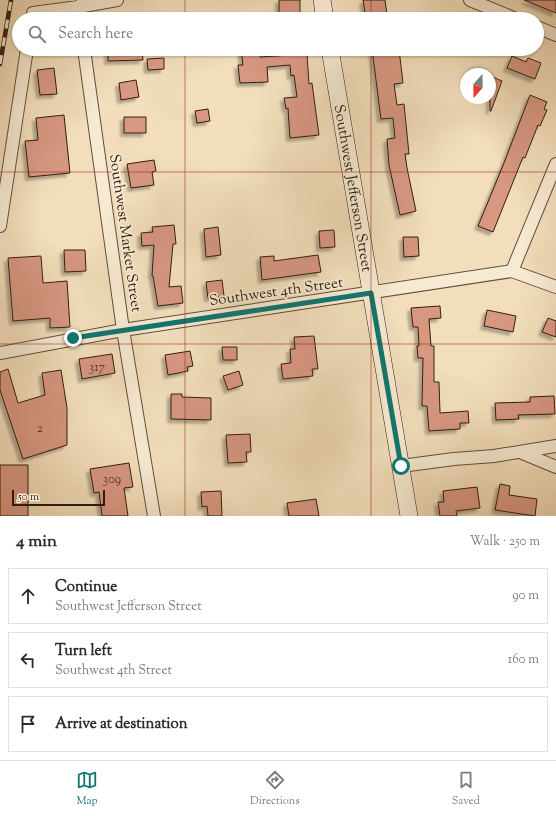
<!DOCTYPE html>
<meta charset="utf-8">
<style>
:root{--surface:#fff;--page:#f7f7f7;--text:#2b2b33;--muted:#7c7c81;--line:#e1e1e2;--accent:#0f766e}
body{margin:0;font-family:"Sorts Mill Goudy",serif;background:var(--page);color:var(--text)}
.compass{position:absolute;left:460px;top:68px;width:36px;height:36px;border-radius:50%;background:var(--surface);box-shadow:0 1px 3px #0004;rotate:200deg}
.scale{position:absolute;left:12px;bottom:10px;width:93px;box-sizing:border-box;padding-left:4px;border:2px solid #321e10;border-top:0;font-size:11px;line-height:14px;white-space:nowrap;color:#321e10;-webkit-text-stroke:3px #f7ead3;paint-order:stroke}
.stop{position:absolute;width:12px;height:12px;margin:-9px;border:3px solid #0f766e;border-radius:50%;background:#fff}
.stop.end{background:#0f766e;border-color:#fff;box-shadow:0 1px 4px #0008}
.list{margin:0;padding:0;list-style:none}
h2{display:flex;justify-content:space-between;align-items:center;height:52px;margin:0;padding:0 16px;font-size:17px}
h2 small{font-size:13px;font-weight:400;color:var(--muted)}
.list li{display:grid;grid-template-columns:26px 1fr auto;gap:12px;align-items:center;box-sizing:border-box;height:56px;margin:0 8px 8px;padding:0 8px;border:1px solid var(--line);border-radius:0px}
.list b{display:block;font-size:15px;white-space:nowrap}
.list p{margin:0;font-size:13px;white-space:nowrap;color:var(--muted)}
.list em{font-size:13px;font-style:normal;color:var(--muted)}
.icon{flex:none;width:22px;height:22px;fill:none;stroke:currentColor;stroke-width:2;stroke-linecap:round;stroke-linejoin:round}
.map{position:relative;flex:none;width:556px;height:516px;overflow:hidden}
.search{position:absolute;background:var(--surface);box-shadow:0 1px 3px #0004;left:12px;right:12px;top:12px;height:44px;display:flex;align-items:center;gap:10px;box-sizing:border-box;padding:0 14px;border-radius:22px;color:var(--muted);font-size:15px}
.sheet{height:244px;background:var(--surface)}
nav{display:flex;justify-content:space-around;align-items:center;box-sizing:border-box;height:56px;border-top:1px solid var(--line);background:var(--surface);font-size:11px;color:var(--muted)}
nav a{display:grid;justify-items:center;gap:2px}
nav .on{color:var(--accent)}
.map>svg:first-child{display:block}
</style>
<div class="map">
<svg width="556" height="516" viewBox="0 0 556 516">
<defs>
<filter id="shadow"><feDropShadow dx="-3.5" dy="3.5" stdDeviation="1" flood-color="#0004"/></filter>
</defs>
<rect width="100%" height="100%" fill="#f2debb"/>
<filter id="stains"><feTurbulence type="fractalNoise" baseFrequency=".005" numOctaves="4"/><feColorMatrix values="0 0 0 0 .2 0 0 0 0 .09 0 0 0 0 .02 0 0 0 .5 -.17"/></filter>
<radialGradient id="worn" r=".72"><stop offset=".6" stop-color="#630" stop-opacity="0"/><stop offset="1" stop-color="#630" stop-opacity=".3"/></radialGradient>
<path fill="#d79781" stroke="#321e10" filter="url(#shadow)" d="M 279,0 L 300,0 L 300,15 L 279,15 Z
M 363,0 L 385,0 L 387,15 L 366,18 Z
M 524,0 L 556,0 L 556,13 Z
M 108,49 L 142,49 L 143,60 L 108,61 Z
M 241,49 L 260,49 L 260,57 L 307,54 L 309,84 L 312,83 L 319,135 L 290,138 L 288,108 L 286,109 L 284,98 L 297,97 L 294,75 L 291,76 L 290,65 L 267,67 L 268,82 L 240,83 L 238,65 L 243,65 Z
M 372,49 L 399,49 L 403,83 L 394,84 L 397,105 L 404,104 L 409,154 L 405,154 L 407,168 L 416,211 L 400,215 L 389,165 L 387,139 L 395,138 L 393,118 L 381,119 Z
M 512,56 L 526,62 L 528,58 L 541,63 L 535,79 L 507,68 Z
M 164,58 L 164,69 L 148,70 L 147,59 Z
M 54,68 L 57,94 L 40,95 L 37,70 Z
M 490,76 L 502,81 L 491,111 L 490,111 Z
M 136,80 L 139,97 L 121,100 L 119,83 Z
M 530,95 L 547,102 L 544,109 L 547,110 L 540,126 L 538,125 L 525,158 L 523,157 L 493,232 L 478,226 L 504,163 Z
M 208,109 L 210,121 L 197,123 L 195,111 Z
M 64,115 L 70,173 L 29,177 L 25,141 L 38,140 L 36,118 Z
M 124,117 L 146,117 L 146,133 L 124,133 Z
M 154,160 L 156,171 L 152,172 L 154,185 L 131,188 L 127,164 Z
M 174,225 L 176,244 L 173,244 L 169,287 L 181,286 L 183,303 L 158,306 L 153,276 L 152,276 L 154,245 L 142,246 L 141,233 L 153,232 L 152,227 Z
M 218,227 L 221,255 L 206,257 L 204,229 Z
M 334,230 L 335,247 L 320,248 L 319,231 Z
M 403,237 L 418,237 L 419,256 L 404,257 Z
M 64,250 L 85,250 L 86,271 L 65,272 Z
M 318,255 L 321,272 L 262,280 L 260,257 L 274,256 L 274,261 Z
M 41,256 L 43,283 L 67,281 L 70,327 L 50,328 L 50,318 L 13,321 L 8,258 Z
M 222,280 L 224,296 L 208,298 L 206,282 Z
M 440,306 L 441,318 L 429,319 L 431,346 L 434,346 L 434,382 L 439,382 L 440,413 L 468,411 L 469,423 L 460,423 L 460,429 L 429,431 L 427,406 L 422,406 L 423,358 L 418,358 L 417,346 L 419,346 L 418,327 L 413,327 L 411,308 Z
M 487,310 L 516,316 L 513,332 L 484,326 Z
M 548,318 L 556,321 L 556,337 L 542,332 Z
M 314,336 L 318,369 L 312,369 L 313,376 L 283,379 L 281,364 L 291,363 L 290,349 L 295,349 L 294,337 Z
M 222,347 L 237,347 L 237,360 L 223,360 Z
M 190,351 L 193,366 L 187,367 L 188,371 L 168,375 L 165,355 Z
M 112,354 L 115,373 L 82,379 L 79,359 Z
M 8,369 L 18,403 L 45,395 L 42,373 L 61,370 L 67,408 L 67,445 L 23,459 L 0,390 L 0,372 Z
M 239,371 L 243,385 L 228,390 L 223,376 Z
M 171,394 L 182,394 L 182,397 L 211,398 L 211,420 L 171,419 Z
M 554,396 L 555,414 L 518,415 L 519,419 L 496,420 L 495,403 L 530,402 L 530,397 Z
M 250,434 L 251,452 L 246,452 L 247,462 L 228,463 L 226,435 Z
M 129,463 L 133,487 L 124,488 L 128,516 L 102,516 L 99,492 L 94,493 L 90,469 Z
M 0,465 L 28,465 L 28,516 L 0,516 Z
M 500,484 L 510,486 L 509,495 L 537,499 L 535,516 L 495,510 Z
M 477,487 L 480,508 L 456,511 L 457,516 L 440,516 L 438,502 L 444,502 L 443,491 Z
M 221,491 L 222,516 L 208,516 L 207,506 L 202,507 L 201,492 Z
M 316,499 L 319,516 L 289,516 L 287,503 Z"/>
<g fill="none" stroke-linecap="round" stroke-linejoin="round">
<g stroke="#624e3b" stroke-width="14">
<path id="street" d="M 470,0 L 516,19
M 32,19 L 33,13 L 78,7 L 117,0
M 80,19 L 78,7 L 84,2
M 537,27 L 556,35
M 84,49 L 123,330 L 154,516
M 0,226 L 27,49
M 512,271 L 556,164
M 0,353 L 123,330 L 512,271 L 556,287
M 520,452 L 556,467
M 401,466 L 454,459 L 494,456 L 556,446"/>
</g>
<g stroke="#321e10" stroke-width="18">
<g id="secondary">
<path d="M 322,0 L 325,19"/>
<path id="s1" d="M 330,49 L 409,516"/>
</g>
</g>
<use href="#street" stroke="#f7ead3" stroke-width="12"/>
<use href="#secondary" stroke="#f7ead3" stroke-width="17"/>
<g stroke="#321e10" stroke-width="4.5">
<path id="rail" d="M 0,64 L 11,0"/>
</g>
<use href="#rail" stroke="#f7ead3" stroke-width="3" stroke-dasharray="9" stroke-linecap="butt"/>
</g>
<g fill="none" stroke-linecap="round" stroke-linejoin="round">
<path stroke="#0f766e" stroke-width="5" d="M 73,338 L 371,293 L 401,466"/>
</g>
<path fill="none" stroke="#8f2418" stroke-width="1" stroke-opacity="0.55" d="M 185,0 L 185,19M 371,0 L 371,19M 185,49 L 185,516M 371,49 L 371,516M 0,172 L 556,172M 0,344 L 556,344"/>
<g text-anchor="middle" stroke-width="3.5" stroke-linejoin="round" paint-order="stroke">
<g font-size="13" fill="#5b3c2c">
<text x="97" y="371">317</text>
<text x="40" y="432">2</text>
<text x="112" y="483">309</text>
</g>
<g font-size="15" fill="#321e10" stroke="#f7ead3">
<text dy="5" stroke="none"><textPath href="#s1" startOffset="141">Southwest Jefferson Street</textPath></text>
<text transform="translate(126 233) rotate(82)" y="5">Southwest Market Street</text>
<text transform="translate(276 291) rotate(-8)" y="5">Southwest 4th Street</text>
</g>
</g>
<rect width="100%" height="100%" filter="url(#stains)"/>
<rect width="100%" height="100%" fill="url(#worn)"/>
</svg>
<svg class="compass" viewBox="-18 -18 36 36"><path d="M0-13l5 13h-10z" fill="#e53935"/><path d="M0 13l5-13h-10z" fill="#7c7c81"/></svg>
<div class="scale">50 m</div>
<div class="stop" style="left:401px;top:466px"></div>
<div class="stop end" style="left:73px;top:338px"></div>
<div class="search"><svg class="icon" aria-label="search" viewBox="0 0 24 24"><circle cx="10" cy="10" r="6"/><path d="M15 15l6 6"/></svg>Search here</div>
</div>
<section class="sheet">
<h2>4 min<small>Walk · 250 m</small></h2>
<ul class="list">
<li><svg class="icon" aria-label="ahead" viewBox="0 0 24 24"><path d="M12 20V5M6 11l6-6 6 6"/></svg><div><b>Continue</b><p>Southwest Jefferson Street</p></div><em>90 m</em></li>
<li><svg class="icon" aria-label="left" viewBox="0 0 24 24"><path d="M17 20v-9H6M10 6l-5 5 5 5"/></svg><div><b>Turn left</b><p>Southwest 4th Street</p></div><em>160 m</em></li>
<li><svg class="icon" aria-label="arrive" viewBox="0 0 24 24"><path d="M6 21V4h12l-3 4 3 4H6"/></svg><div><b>Arrive at destination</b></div></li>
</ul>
</section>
<nav>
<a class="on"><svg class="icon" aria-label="map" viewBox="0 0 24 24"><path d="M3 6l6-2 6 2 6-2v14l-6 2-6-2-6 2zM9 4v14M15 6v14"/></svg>Map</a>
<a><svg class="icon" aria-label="directions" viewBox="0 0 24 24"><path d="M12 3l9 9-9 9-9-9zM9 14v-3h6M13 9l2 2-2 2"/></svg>Directions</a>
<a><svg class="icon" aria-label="saved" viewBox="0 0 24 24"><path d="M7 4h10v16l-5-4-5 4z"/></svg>Saved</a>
</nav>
